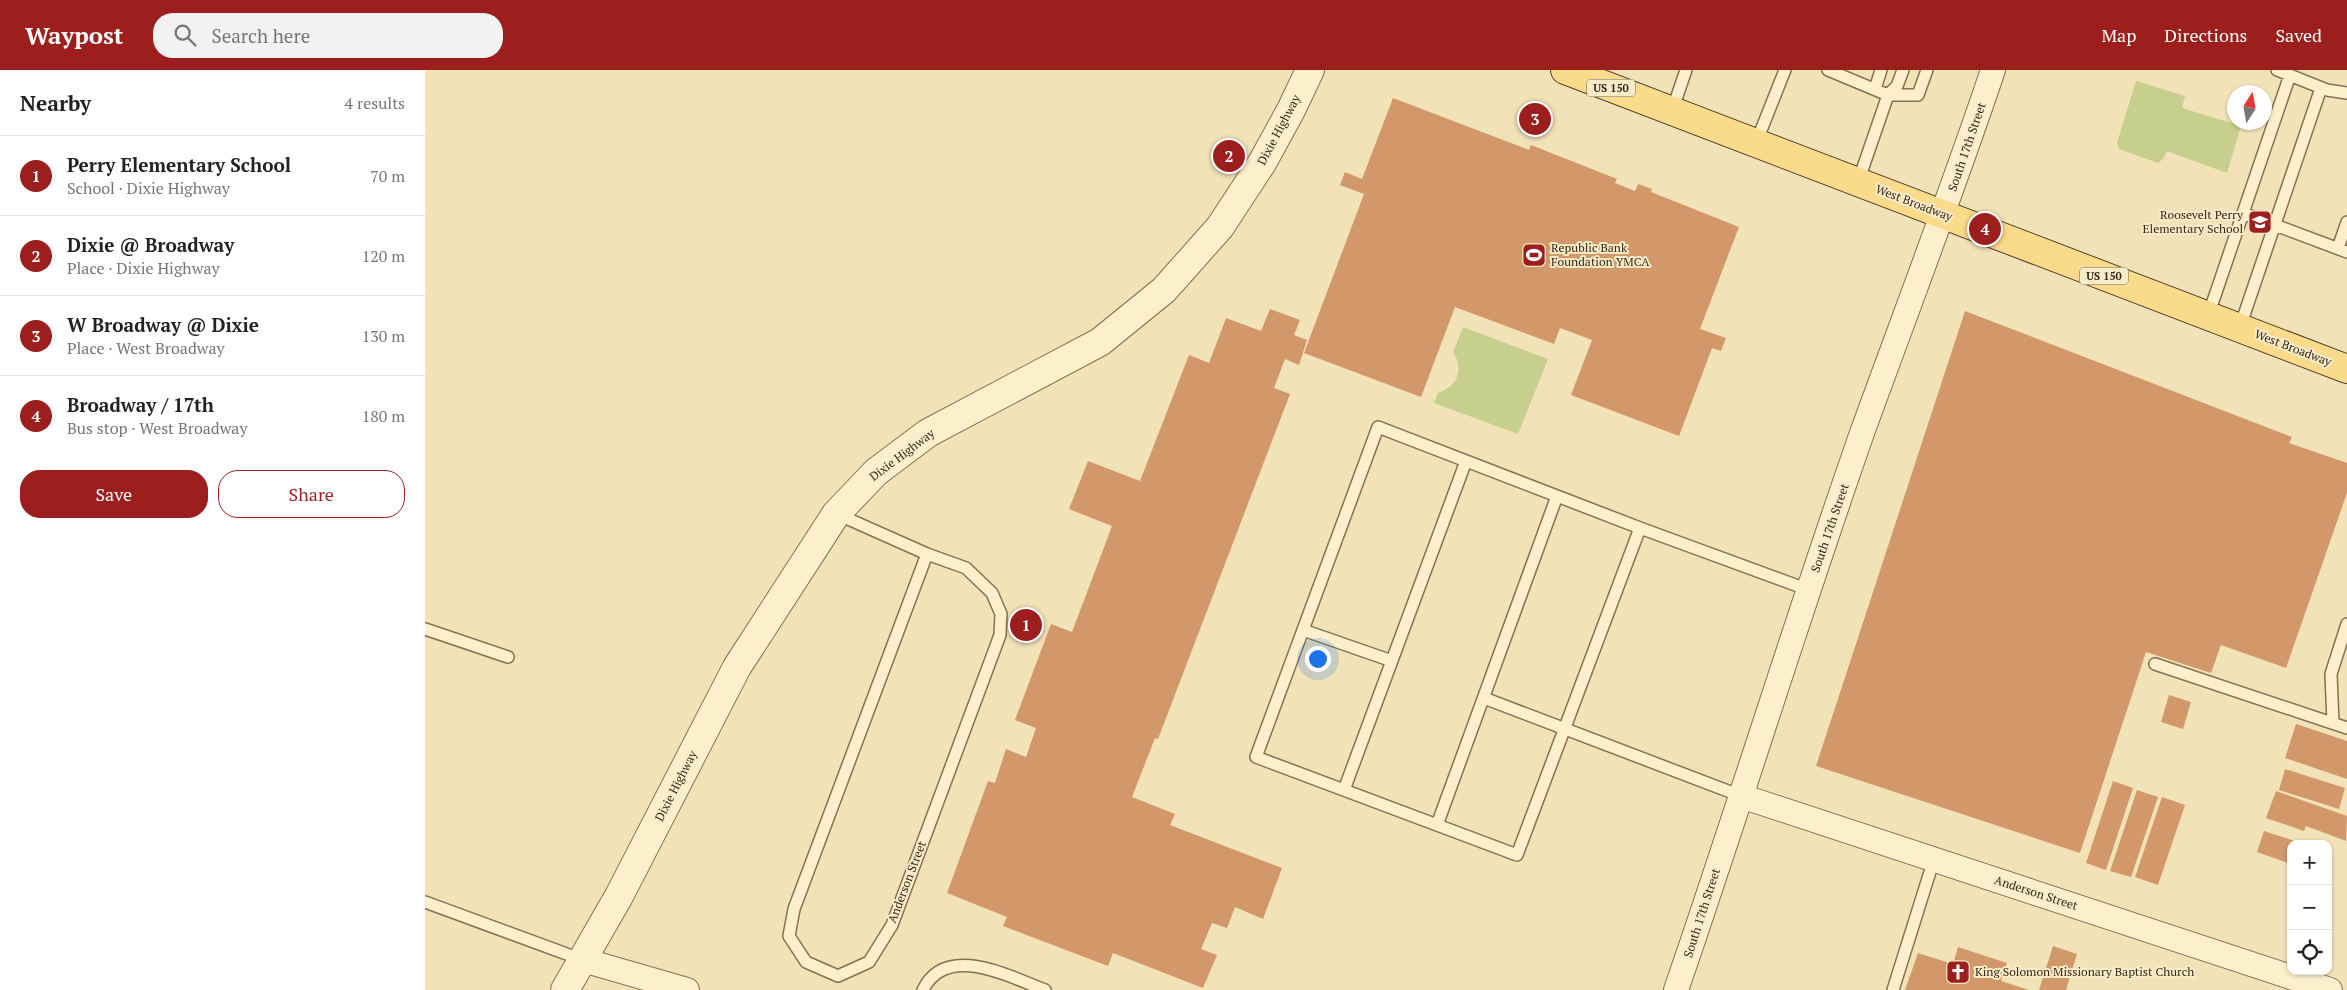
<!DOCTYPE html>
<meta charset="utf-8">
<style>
:root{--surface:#fff;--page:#f2f2f2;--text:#222;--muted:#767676;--line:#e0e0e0;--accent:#9c1f1d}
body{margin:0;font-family:"PT Serif",serif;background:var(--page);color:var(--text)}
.controls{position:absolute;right:15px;bottom:15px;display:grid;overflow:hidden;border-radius:10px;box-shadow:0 1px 4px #0004}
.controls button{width:45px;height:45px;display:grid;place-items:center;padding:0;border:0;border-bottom:1px solid var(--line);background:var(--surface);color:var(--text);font:25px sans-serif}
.compass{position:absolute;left:1802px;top:15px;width:45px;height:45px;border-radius:50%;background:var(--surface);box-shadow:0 1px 4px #0004;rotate:11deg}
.you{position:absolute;left:892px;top:588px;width:18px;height:18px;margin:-12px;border:4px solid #fff;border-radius:50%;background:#1a73e8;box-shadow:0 0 0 8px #1a73e833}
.badge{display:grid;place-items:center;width:32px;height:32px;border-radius:50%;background:var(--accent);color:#fff;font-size:16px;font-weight:700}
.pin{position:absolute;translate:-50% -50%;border:2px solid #fff;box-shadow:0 1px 5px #0006}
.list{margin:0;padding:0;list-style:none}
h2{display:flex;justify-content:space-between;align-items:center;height:65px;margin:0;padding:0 20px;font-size:21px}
h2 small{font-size:16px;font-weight:400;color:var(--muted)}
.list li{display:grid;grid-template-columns:32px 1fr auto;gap:15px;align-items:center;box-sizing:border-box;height:80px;padding:0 20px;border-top:1px solid var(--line)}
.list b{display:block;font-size:19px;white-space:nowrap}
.list p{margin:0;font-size:16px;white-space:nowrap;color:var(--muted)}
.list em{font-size:16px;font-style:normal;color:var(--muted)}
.actions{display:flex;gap:10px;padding:15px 20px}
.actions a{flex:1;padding:11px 0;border:1px solid var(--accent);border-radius:20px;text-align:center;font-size:18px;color:var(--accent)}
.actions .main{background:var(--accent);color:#fff}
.icon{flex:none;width:28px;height:28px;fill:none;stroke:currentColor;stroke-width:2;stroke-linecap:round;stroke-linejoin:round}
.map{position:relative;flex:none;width:1922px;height:920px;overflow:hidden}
header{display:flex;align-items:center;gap:30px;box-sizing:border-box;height:70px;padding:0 25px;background:var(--accent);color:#fff}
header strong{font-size:24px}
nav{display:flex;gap:28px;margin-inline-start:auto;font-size:18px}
.search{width:350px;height:45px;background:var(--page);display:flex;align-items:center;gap:12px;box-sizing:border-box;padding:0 18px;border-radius:20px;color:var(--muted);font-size:19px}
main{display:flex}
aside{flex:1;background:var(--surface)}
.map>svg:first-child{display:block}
</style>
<header>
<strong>Waypost</strong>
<div class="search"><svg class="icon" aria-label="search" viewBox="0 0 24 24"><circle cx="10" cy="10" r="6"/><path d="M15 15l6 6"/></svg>Search here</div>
<nav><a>Map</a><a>Directions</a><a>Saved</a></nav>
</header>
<main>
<aside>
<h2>Nearby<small>4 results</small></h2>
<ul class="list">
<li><span class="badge">1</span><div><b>Perry Elementary School</b><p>School · Dixie Highway</p></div><em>70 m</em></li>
<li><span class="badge">2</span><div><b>Dixie @ Broadway</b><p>Place · Dixie Highway</p></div><em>120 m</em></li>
<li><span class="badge">3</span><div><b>W Broadway @ Dixie</b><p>Place · West Broadway</p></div><em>130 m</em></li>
<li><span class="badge">4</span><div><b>Broadway / 17th</b><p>Bus stop · West Broadway</p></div><em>180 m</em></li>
</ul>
<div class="actions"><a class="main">Save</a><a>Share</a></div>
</aside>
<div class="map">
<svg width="1922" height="920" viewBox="0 0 1922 920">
<rect width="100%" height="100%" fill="#f1e2b8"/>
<path fill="#c6cf8c" d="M 1711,11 L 1760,26 L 1757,38 L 1816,56 L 1802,103 L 1742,81 L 1738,89 L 1733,93 L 1694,79 L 1692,73 Z
M 1038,257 L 1123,289 L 1093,364 L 1009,333 L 1013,323 C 1032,317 1040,300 1028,282 Z"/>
<path fill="#d3986a" d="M 968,28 L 1104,80 L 1106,75 L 1192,109 L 1190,113 L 1210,121 L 1213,114 L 1227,119 L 1226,122 L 1314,157 L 1275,259 L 1301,268 L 1296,281 L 1287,278 L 1254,366 L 1146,325 L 1167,270 L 1135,258 L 1129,274 L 1030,237 L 996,327 L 879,283 L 939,124 L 915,115 L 920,102 L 937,109 Z
M 1098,39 L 1126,50 L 1123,59 L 1094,49 Z
M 807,71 L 815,76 L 800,101 L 792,97 Z
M 845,239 L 875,250 L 869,265 L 882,270 L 874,295 L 860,289 L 849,318 L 865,324 L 733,669 L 730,668 L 707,727 L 750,744 L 745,755 L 857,798 L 838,849 L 810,837 L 802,858 L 787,853 L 776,879 L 792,885 L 778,918 L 688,883 L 683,896 L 578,856 L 582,847 L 522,823 L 563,711 L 570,713 L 581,679 L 601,687 L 611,658 L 590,650 L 626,554 L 647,562 L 687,456 L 644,439 L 663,391 L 715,411 L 764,285 L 784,293 L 801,248 L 836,261 Z
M 1540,241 L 1867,367 L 1864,373 L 1922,393 L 1922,423 L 1861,598 L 1796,575 L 1786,603 L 1721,582 L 1655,783 L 1391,696 Z
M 1744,625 L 1766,632 L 1758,659 L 1736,652 Z
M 1871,654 L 1922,671 L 1922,709 L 1860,688 Z
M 1860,699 L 1920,718 L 1914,739 L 1854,720 Z
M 1688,711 L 1708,718 L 1681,800 L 1661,793 Z
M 1712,720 L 1733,727 L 1706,807 L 1685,801 Z
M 1851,721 L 1922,746 L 1921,771 L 1881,756 L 1879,761 L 1841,748 Z
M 1737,727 L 1760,735 L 1733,815 L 1710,807 Z
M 1839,761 L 1876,773 L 1866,774 L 1866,794 L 1832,782 Z
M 1628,876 L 1652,884 L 1641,920 L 1614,920 Z
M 1533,877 L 1582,893 L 1576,911 L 1604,920 L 1480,920 L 1493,883 L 1528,894 Z"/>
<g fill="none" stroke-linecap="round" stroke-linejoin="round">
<g stroke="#887052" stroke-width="14">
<path id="service" d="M 1403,0 L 1463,25 L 1433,112
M 1852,0 L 1902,20 L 1922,23
M 1450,19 L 1456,0
M 1463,25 L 1493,25 L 1502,0
M 1463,25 L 1472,16 L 1478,0
M 1247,41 L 1261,0
M 1331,73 L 1360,0
M 1818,143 L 1922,182
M 1913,178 L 1922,152
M 1783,246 L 1865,5
M 1815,257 L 1896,18
M 953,357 L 1215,458 L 1092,785 L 831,687 Z
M 412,444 L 502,484 L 541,498 L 567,523 L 576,544 L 575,565 L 467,855 L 444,892 L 413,906 L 381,892 L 364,866 L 369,839 L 502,484
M 1215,458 L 1384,520
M 0,559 L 83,587
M 878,560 L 967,591
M 1730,594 L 1922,658
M 1059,628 L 1316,726
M 1908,653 L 1906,604 L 1922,554
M 919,720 L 1041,391
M 1012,755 L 1132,426
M 0,832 L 158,890
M 498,920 C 521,872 585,907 620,920
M 1468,920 L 1509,789"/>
</g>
<g stroke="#887052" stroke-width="26">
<path id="minor" d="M 1316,726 L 1905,920
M 158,890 L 262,920
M 1251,920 C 1315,735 1372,548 1437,363 C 1481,242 1527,122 1568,0"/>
</g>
<g stroke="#887052" stroke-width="30">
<path id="tertiary" d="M 140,920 L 194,826 L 312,597 L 411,444 L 451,402 L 503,363 L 675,272 L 739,220 L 795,157 L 837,93 L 866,40 L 885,0"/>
</g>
<g stroke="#553e27" stroke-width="30">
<path id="primary" d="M 1140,0 L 1922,299"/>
</g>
<use href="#service" stroke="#fcefcc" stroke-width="11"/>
<use href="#minor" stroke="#fcefcc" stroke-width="24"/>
<use href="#tertiary" stroke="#fcefcc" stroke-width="28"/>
<use href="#primary" stroke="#fada8b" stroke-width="28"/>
</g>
<defs>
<g id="school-square" transform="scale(1.25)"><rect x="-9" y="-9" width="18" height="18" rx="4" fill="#9c1f1d" stroke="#f8ebc8"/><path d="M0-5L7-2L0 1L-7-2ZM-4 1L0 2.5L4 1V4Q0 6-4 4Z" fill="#fff"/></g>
<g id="stadium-square" transform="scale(1.25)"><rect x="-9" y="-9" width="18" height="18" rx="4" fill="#9c1f1d" stroke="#f8ebc8"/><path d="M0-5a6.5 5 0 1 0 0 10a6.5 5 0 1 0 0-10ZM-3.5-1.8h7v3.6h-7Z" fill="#fff"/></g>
<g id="church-square" transform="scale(1.25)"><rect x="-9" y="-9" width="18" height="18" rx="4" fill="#9c1f1d" stroke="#f8ebc8"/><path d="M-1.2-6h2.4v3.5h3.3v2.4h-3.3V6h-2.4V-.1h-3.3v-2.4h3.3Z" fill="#fff"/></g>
</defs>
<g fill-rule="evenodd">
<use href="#school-square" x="1835" y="152"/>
<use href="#stadium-square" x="1109" y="185"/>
<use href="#church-square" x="1533" y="902"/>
</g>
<g text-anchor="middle" stroke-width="4" stroke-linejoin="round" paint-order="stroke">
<g fill="#f8ebc8" stroke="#70624e" stroke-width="1">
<rect x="1162" y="9.5" width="48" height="17" rx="4"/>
<rect x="1655" y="197.5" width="48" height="17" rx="4"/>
</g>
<g font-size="11" font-weight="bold" fill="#362719">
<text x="1186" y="22">US 150</text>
<text x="1679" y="210">US 150</text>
</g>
<g font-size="12" fill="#362719" stroke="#f8ebc8">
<text transform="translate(854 60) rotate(-62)" y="4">Dixie Highway</text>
<text transform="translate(1542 77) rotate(-71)" y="4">South 17th Street</text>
<text transform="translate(1489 133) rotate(21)" y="4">West Broadway</text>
<text transform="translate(1868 278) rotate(21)" y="4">West Broadway</text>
<text transform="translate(477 385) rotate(-37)" y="4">Dixie Highway</text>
<text transform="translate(1405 458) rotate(-71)" y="4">South 17th Street</text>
<text transform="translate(251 716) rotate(-63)" y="4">Dixie Highway</text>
<text transform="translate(482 812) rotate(-69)" y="4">Anderson Street</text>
<text transform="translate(1611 823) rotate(18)" y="4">Anderson Street</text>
<text transform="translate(1277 843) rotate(-72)" y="4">South 17th Street</text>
</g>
<g font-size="12" fill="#362719" stroke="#f8ebc8" text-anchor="start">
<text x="1818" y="149" text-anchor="end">Roosevelt Perry<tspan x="1818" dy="14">Elementary School</tspan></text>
<text x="1126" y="182">Republic Bank<tspan x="1126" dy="14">Foundation YMCA</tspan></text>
<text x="1550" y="906">King Solomon Missionary Baptist Church</text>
</g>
</g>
</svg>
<div class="controls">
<button>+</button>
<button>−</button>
<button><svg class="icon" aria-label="locate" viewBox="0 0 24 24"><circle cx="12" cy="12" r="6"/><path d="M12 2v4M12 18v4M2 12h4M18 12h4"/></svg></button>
</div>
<svg class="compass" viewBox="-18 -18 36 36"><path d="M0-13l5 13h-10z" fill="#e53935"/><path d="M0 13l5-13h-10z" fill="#767676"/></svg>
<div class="you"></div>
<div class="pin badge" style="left:601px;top:555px">1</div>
<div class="pin badge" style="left:804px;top:86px">2</div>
<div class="pin badge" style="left:1110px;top:49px">3</div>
<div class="pin badge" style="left:1560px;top:159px">4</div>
</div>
</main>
